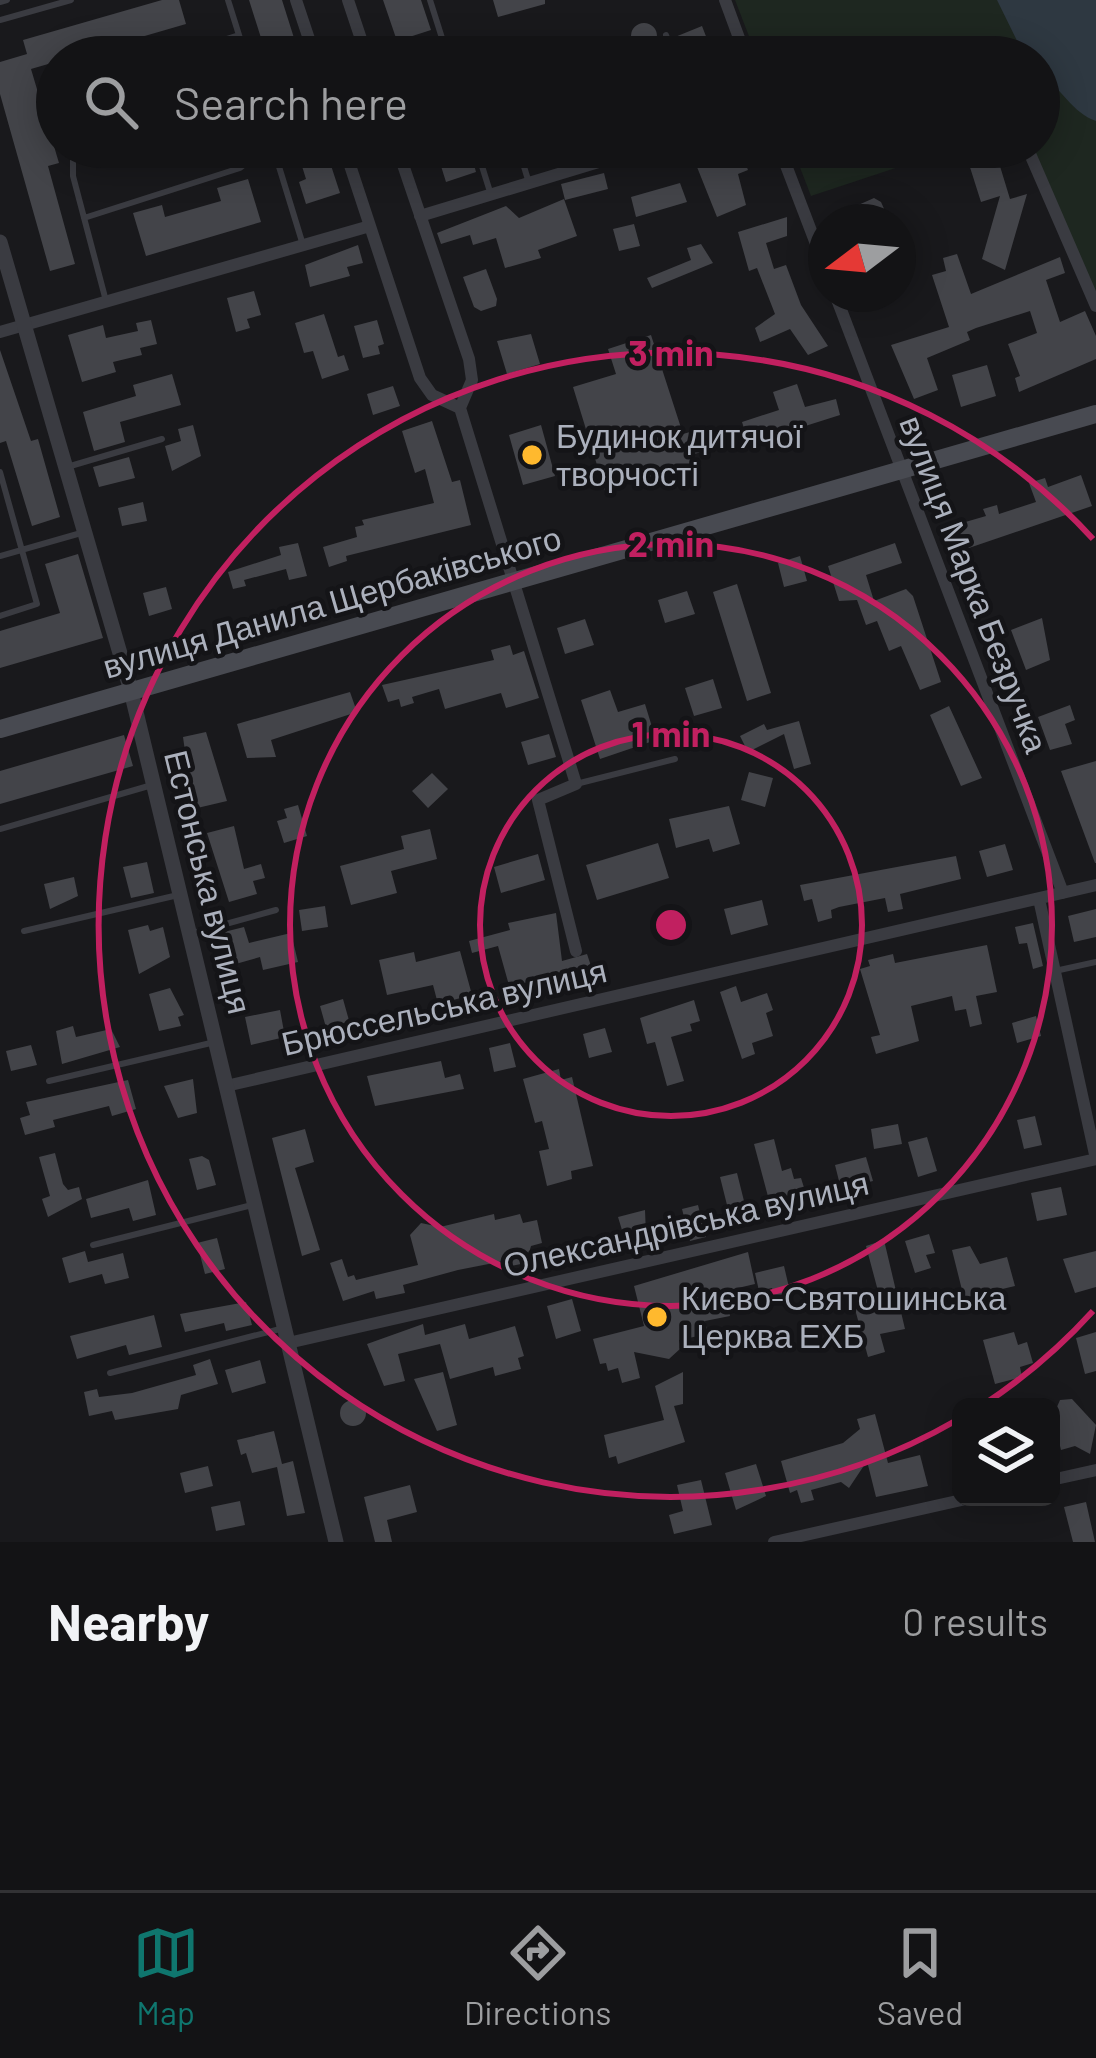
<!DOCTYPE html>
<meta charset="utf-8">
<style>
:root{--surface:#131315;--page:#1c1c1e;--text:#f1f3f6;--muted:#9d9ea0;--line:#323234;--accent:#0f766e}
body{margin:0;font-family:Barlow,sans-serif;background:var(--page);color:var(--text)}
.controls{position:absolute;right:36px;bottom:36px;display:grid;overflow:hidden;border-radius:18px;box-shadow:0 6px 30px #0003}
.controls button{width:108px;height:108px;display:grid;place-items:center;padding:0;border:0;border-bottom:3px solid var(--line);background:var(--surface);color:var(--text);font:60px sans-serif}
.compass{position:absolute;left:808px;top:204px;width:108px;height:108px;border-radius:50%;background:var(--surface);box-shadow:0 6px 30px #0003;rotate:254deg}
.list{margin:0;padding:0;list-style:none}
h2{display:flex;justify-content:space-between;align-items:center;height:156px;margin:0;padding:0 48px;font-size:51px}
h2 small{font-size:39px;font-weight:400;color:var(--muted)}
.icon{flex:none;width:66px;height:66px;fill:none;stroke:currentColor;stroke-width:2;stroke-linecap:round;stroke-linejoin:round}
.map{position:relative;flex:none;width:1096px;height:1542px;overflow:hidden}
.search{position:absolute;background:var(--surface);box-shadow:0 6px 30px #0003;left:36px;right:36px;top:36px;height:132px;display:flex;align-items:center;gap:30px;box-sizing:border-box;padding:0 42px;border-radius:66px;color:var(--muted);font-size:45px}
.sheet{height:348px;background:var(--surface)}
nav{display:flex;justify-content:space-around;align-items:center;box-sizing:border-box;height:168px;border-top:3px solid var(--line);background:var(--surface);font-size:33px;color:var(--muted)}
nav a{display:grid;justify-items:center;gap:6px}
nav .on{color:var(--accent)}
.map>svg:first-child{display:block}
</style>
<div class="map">
<svg width="1096" height="1542" viewBox="0 0 1096 1542">
<rect width="100%" height="100%" fill="#19191c"/>
<path fill="#1e2720" d="M 735,0 L 1096,0 L 1096,297 L 1031,147 L 1039,147 L 1039,57 L 757,57 Z
M 792,147 L 959,147 L 811,196 Z"/>
<path fill="#2e3841" d="M 997,0 L 1096,0 L 1096,121 C 1072,113 1061,87 1039,73 L 1039,57 L 1025,57 Z"/>
<path fill="#434449" d="M 162,0 L 179,0 L 186,24 L 31,69 L 59,163 L 48,166 L 75,264 L 50,271 L 0,94 L 0,62 L 27,54 L 23,40 Z
M 249,0 L 282,0 L 300,57 L 267,57 Z
M 383,0 L 421,0 L 431,30 L 397,41 Z
M 493,0 L 545,0 L 545,4 L 498,17 Z
M631 36a13 13 0 1 1 26 0a13 13 0 1 1-26 0Z
M 702,26 L 714,57 L 682,57 L 675,37 Z
M 296,147 L 325,147 L 340,193 L 306,204 L 299,182 L 306,179 Z
M 435,147 L 469,147 L 476,172 L 446,182 Z
M 689,147 L 739,147 L 748,170 L 738,174 L 746,205 L 717,217 Z
M 996,153 L 1010,199 L 1027,194 L 1005,270 L 982,259 L 1000,196 L 981,202 L 968,161 Z
M 604,173 L 608,189 L 565,200 L 561,184 Z
M 248,179 L 261,222 L 146,256 L 133,213 L 162,205 L 165,217 L 221,201 L 217,188 Z
M 680,183 L 687,202 L 636,217 L 631,197 Z
M 874,198 L 881,202 L 890,222 L 862,222 L 856,206 Z
M 564,199 L 577,236 L 538,250 L 541,258 L 505,268 L 496,238 L 473,245 L 470,235 L 441,244 L 437,233 L 506,206 L 519,218 Z
M 787,217 L 787,236 L 766,243 L 774,269 L 786,265 L 801,305 L 828,346 L 808,355 L 790,329 L 760,342 L 755,328 L 775,314 L 757,268 L 749,271 L 738,232 Z
M 634,224 L 640,246 L 619,251 L 613,229 Z
M 701,244 L 713,263 L 652,288 L 647,278 L 691,260 L 687,248 Z
M 358,245 L 363,263 L 347,267 L 350,276 L 310,287 L 305,265 Z
M 957,254 L 971,294 L 1060,257 L 1065,273 L 1046,280 L 1060,322 L 1085,311 L 1096,336 L 1096,359 L 1019,392 L 1015,378 L 1020,376 L 1008,344 L 1037,333 L 1030,311 L 976,328 L 967,332 L 970,340 L 927,358 L 938,390 L 914,399 L 891,345 L 949,327 L 932,275 L 946,271 L 943,258 Z
M 486,269 L 497,299 L 496,306 L 481,311 L 474,307 L 463,277 Z
M 254,291 L 261,315 L 247,319 L 250,328 L 236,332 L 227,298 Z
M 324,314 L 338,357 L 344,355 L 349,370 L 322,379 L 313,351 L 304,353 L 295,323 Z
M 151,320 L 157,344 L 140,348 L 142,355 L 113,362 L 116,372 L 82,382 L 68,335 L 103,325 L 106,338 L 138,331 L 136,323 Z
M 377,320 L 384,344 L 378,346 L 380,354 L 363,358 L 354,326 Z
M 531,334 L 540,364 L 507,374 L 497,341 Z
M 651,335 L 683,434 L 700,429 L 706,451 L 690,455 L 693,463 L 605,491 L 573,387 L 616,374 L 608,349 Z
M 0,350 L 31,441 L 38,439 L 60,517 L 32,526 L 6,441 L 0,443 Z
M 987,365 L 996,396 L 961,407 L 952,375 Z
M 172,374 L 181,405 L 120,422 L 125,442 L 94,451 L 83,412 L 136,396 L 133,385 Z
M 797,384 L 805,407 L 836,399 L 840,415 L 749,444 L 742,422 L 779,410 L 773,392 Z
M 393,386 L 400,406 L 373,415 L 367,394 Z
M 432,421 L 452,482 L 460,480 L 471,525 L 346,556 L 347,561 L 329,567 L 323,547 L 357,537 L 355,527 L 364,525 L 362,520 L 434,503 L 425,469 L 415,473 L 402,431 Z
M 193,425 L 201,456 L 172,471 L 165,446 L 181,441 L 178,429 Z
M 541,425 L 555,476 L 523,485 L 509,435 Z
M 129,457 L 135,478 L 99,487 L 93,467 Z
M 1081,475 L 1092,506 L 963,550 L 955,525 L 986,516 L 983,509 L 997,505 L 999,514 L 1036,502 L 1029,483 L 1045,478 L 1048,487 Z
M 143,502 L 147,521 L 122,526 L 118,508 Z
M 298,543 L 307,576 L 289,580 L 286,569 L 244,580 L 246,586 L 233,589 L 228,572 L 281,555 L 279,547 Z
M 895,543 L 902,563 L 866,575 L 874,601 L 906,589 L 913,596 L 941,682 L 920,690 L 901,646 L 889,651 L 877,621 L 866,625 L 857,600 L 839,601 L 828,566 Z
M 78,554 L 103,638 L 0,668 L 0,631 L 60,613 L 45,564 Z
M 800,556 L 807,581 L 784,587 L 778,563 Z
M 737,584 L 771,693 L 747,701 L 713,592 Z
M 166,587 L 172,609 L 149,616 L 143,593 Z
M 687,591 L 695,614 L 665,623 L 658,600 Z
M 1042,618 L 1050,660 L 1026,670 L 1011,630 Z
M 585,619 L 594,645 L 565,654 L 557,628 Z
M 510,645 L 513,655 L 524,651 L 539,698 L 506,708 L 501,693 L 445,709 L 439,689 L 412,697 L 414,703 L 401,707 L 399,699 L 388,702 L 382,685 L 494,660 L 491,650 Z
M 713,679 L 722,708 L 694,716 L 685,688 Z
M 610,690 L 618,712 L 645,704 L 656,740 L 600,759 L 581,700 Z
M 350,692 L 357,712 L 271,740 L 276,757 L 247,758 L 237,724 Z
M 1070,705 L 1075,720 L 1065,724 L 1072,744 L 1050,750 L 1038,717 Z
M 949,706 L 982,778 L 961,786 L 930,715 Z
M 799,721 L 811,764 L 794,769 L 784,734 L 748,752 L 740,736 L 764,724 L 767,730 Z
M 206,732 L 227,801 L 193,809 L 183,737 Z
M 549,734 L 556,757 L 528,765 L 521,742 Z
M 124,735 L 133,766 L 0,804 L 0,771 Z
M 1096,761 L 1096,863 L 1095,863 L 1061,771 Z
M 749,772 L 773,778 L 765,807 L 741,800 Z
M 432,773 L 448,789 L 428,808 L 412,791 Z
M 298,805 L 307,836 L 284,843 L 277,821 L 287,818 L 284,809 Z
M 729,806 L 740,844 L 713,852 L 709,839 L 676,848 L 669,819 Z
M 234,826 L 244,869 L 261,864 L 265,878 L 253,881 L 257,894 L 229,902 L 207,833 Z
M 430,829 L 437,859 L 391,871 L 397,893 L 351,905 L 340,866 L 404,849 L 401,836 Z
M 658,843 L 669,878 L 597,900 L 586,865 Z
M 1005,844 L 1013,870 L 987,877 L 979,851 Z
M 538,854 L 545,880 L 501,893 L 494,867 Z
M 956,856 L 961,879 L 900,894 L 903,909 L 888,912 L 885,898 L 839,907 L 831,910 L 832,918 L 818,922 L 812,899 L 804,901 L 800,885 Z
M 147,862 L 154,893 L 131,898 L 123,867 Z
M 74,877 L 78,896 L 50,909 L 44,884 Z
M 762,900 L 768,925 L 731,935 L 724,909 Z
M 325,906 L 328,927 L 302,931 L 299,910 Z
M 1096,909 L 1096,937 L 1074,942 L 1068,916 Z
M 556,913 L 562,961 L 587,954 L 592,969 L 510,989 L 498,946 L 472,953 L 469,941 L 510,930 L 508,923 Z
M 1033,923 L 1043,966 L 1033,969 L 1027,943 L 1019,944 L 1015,927 Z
M 148,925 L 150,931 L 163,927 L 170,957 L 139,974 L 128,930 Z
M 244,927 L 249,943 L 291,933 L 298,962 L 263,970 L 260,957 L 225,967 L 216,934 Z
M 987,945 L 997,992 L 976,996 L 982,1024 L 970,1027 L 966,1009 L 955,1011 L 952,996 L 911,1006 L 919,1041 L 876,1054 L 871,1037 L 880,1035 L 860,969 L 870,966 L 868,960 L 893,954 L 895,963 Z
M 460,951 L 472,995 L 438,1004 L 433,985 L 387,995 L 379,960 L 414,952 L 416,962 Z
M 736,986 L 741,1002 L 767,993 L 773,1010 L 766,1013 L 773,1036 L 752,1043 L 755,1054 L 742,1059 L 720,992 Z
M 170,988 L 184,1015 L 178,1017 L 181,1026 L 159,1031 L 149,994 Z
M 343,999 L 350,1024 L 327,1031 L 320,1006 Z
M 694,1000 L 700,1021 L 690,1024 L 692,1031 L 671,1037 L 684,1081 L 667,1086 L 655,1042 L 647,1044 L 640,1018 Z
M 280,1010 L 285,1037 L 251,1045 L 245,1017 Z
M 1036,1016 L 1041,1036 L 1017,1043 L 1012,1023 Z
M 73,1026 L 76,1037 L 111,1029 L 120,1047 L 62,1064 L 56,1031 Z
M 605,1028 L 612,1052 L 589,1058 L 583,1034 Z
M 510,1043 L 516,1067 L 494,1072 L 489,1048 Z
M 31,1045 L 37,1065 L 11,1071 L 6,1051 Z
M 441,1061 L 445,1078 L 460,1074 L 464,1089 L 375,1106 L 367,1076 Z
M 559,1069 L 561,1080 L 572,1077 L 593,1166 L 571,1171 L 572,1179 L 547,1186 L 539,1151 L 549,1149 L 542,1121 L 535,1123 L 523,1079 Z
M 193,1079 L 197,1113 L 178,1118 L 164,1086 Z
M 128,1080 L 136,1109 L 112,1116 L 109,1106 L 53,1120 L 55,1127 L 25,1135 L 20,1118 L 30,1115 L 26,1102 Z
M 1035,1116 L 1042,1145 L 1024,1149 L 1017,1120 Z
M 898,1124 L 902,1144 L 874,1149 L 871,1129 Z
M 305,1129 L 314,1162 L 295,1168 L 320,1250 L 302,1256 L 272,1138 Z
M 927,1137 L 937,1171 L 918,1177 L 908,1142 Z
M 774,1139 L 782,1171 L 791,1168 L 794,1179 L 801,1178 L 806,1194 L 770,1204 L 754,1144 Z
M 55,1153 L 63,1184 L 68,1190 L 79,1187 L 82,1199 L 48,1217 L 42,1199 L 50,1196 L 39,1157 Z
M 202,1156 L 209,1160 L 216,1185 L 197,1190 L 189,1159 Z
M 866,1157 L 873,1181 L 841,1189 L 835,1165 Z
M 737,1173 L 746,1209 L 729,1213 L 720,1177 Z
M 148,1180 L 156,1215 L 133,1221 L 129,1208 L 91,1218 L 86,1199 Z
M 1061,1187 L 1067,1215 L 1037,1221 L 1031,1193 Z
M 698,1205 L 706,1237 L 690,1241 L 682,1209 Z
M 645,1210 L 646,1235 L 625,1240 L 618,1217 Z
M 494,1214 L 495,1220 L 520,1214 L 523,1223 L 537,1220 L 542,1243 L 531,1246 L 526,1263 L 511,1266 L 509,1260 L 458,1270 L 403,1285 L 405,1293 L 376,1299 L 374,1291 L 343,1301 L 330,1263 L 342,1259 L 348,1277 L 354,1275 L 356,1280 L 418,1265 L 410,1235 L 421,1223 L 440,1227 Z
M 929,1234 L 935,1253 L 926,1255 L 931,1268 L 915,1273 L 905,1241 Z
M 217,1238 L 225,1269 L 205,1274 L 197,1243 Z
M 884,1240 L 905,1329 L 880,1334 L 885,1352 L 868,1357 L 852,1298 L 878,1291 L 866,1246 Z
M 970,1246 L 980,1264 L 1007,1257 L 1015,1286 L 964,1298 L 952,1250 Z
M 85,1251 L 88,1262 L 123,1253 L 129,1278 L 105,1284 L 102,1274 L 69,1283 L 62,1258 Z
M 1096,1251 L 1096,1287 L 1075,1293 L 1063,1259 Z
M 748,1252 L 755,1284 L 725,1291 L 730,1316 L 705,1321 L 708,1334 L 679,1340 L 681,1348 L 669,1359 L 634,1352 L 640,1378 L 622,1383 L 618,1368 L 608,1371 L 606,1363 L 600,1364 L 593,1339 L 644,1326 L 634,1286 Z
M 784,1266 L 791,1296 L 775,1300 L 772,1288 L 759,1291 L 755,1273 Z
M 572,1299 L 581,1331 L 556,1339 L 547,1306 Z
M 246,1302 L 252,1325 L 226,1331 L 224,1323 L 185,1332 L 180,1314 Z
M 154,1315 L 162,1347 L 129,1355 L 126,1345 L 77,1359 L 70,1336 Z
M 423,1324 L 425,1335 L 465,1324 L 469,1339 L 515,1326 L 524,1356 L 518,1358 L 521,1369 L 495,1376 L 493,1367 L 450,1379 L 440,1344 L 398,1354 L 405,1381 L 384,1386 L 367,1344 Z
M 1014,1332 L 1018,1345 L 1027,1342 L 1033,1363 L 1020,1367 L 1022,1377 L 995,1384 L 983,1340 Z
M 1096,1332 L 1096,1371 L 1085,1374 L 1076,1338 Z
M 210,1359 L 218,1384 L 181,1395 L 178,1409 L 115,1420 L 112,1411 L 89,1416 L 84,1392 L 97,1389 L 99,1397 L 132,1393 L 196,1375 L 193,1365 Z
M 260,1360 L 266,1383 L 232,1393 L 225,1370 Z
M 443,1372 L 457,1425 L 437,1431 L 414,1379 Z
M 683,1372 L 683,1404 L 674,1406 L 685,1442 L 618,1464 L 616,1456 L 609,1458 L 604,1435 L 664,1420 L 655,1386 Z
M 1072,1399 L 1096,1425 L 1090,1454 L 1075,1446 L 1061,1450 L 1053,1416 L 1060,1400 Z
M340 1413a13 13 0 1 1 26 0a13 13 0 1 1-26 0Z
M 875,1414 L 888,1463 L 920,1455 L 928,1486 L 876,1497 L 867,1461 L 849,1488 L 841,1482 L 811,1490 L 814,1500 L 801,1503 L 797,1490 L 790,1493 L 781,1461 L 843,1443 L 860,1429 L 857,1419 Z
M 274,1431 L 282,1464 L 293,1461 L 305,1513 L 287,1516 L 277,1467 L 252,1473 L 246,1453 L 241,1455 L 237,1440 Z
M 756,1464 L 766,1496 L 736,1510 L 725,1473 Z
M 208,1466 L 213,1486 L 185,1493 L 180,1473 Z
M 701,1480 L 712,1525 L 674,1534 L 669,1515 L 683,1511 L 677,1485 Z
M 410,1485 L 417,1512 L 387,1520 L 392,1542 L 375,1542 L 364,1497 Z
M 240,1501 L 245,1525 L 216,1531 L 211,1507 Z
M 1086,1502 L 1095,1542 L 1073,1542 L 1064,1507 Z"/>
<g fill="none" stroke-linecap="round" stroke-linejoin="round">
<path stroke="#3a3b41" stroke-width="6" d="M 430,0 L 448,57
M 0,2 L 7,0
M 0,20 L 71,0
M 239,35 L 246,57
M 666,35 L 674,57
M 170,57 L 239,35 L 228,0
M 73,147 L 73,176 L 106,301
M 273,147 L 303,245
M 476,147 L 491,195
M 518,147 L 529,183
M 851,147 L 853,153 L 869,147
M 84,218 L 240,168 L 266,147
M 67,467 L 162,439
M 0,472 L 37,604 L 0,616
M 0,556 L 81,533
M 576,784 L 675,759
M 0,829 L 152,785
M 24,931 L 178,895
M 193,933 L 276,910
M 1055,971 L 1096,962
M 49,1081 L 215,1042
M 93,1245 L 252,1205
M 110,1373 L 280,1329"/>
<path stroke="#3a3b41" stroke-width="12" d="M 296,0 L 315,57
M 348,0 L 367,57
M 725,0 L 746,57
M 344,147 L 420,378 L 432,395 L 460,408
M 397,147 L 469,359 L 472,380 L 460,408 L 576,784 L 538,800 L 576,951
M 779,147 L 826,270
M 1027,147 L 1096,306
M 420,216 L 648,147
M 835,294 L 1063,893
M 0,332 L 370,226
M 1039,899 L 1096,1159
M 226,1086 L 1096,885
M 288,1343 L 1096,1159
M 1051,1480 L 1096,1470
M 774,1542 L 975,1497"/>
<path stroke="#3a3b41" stroke-width="15" d="M 0,242 L 131,691 L 336,1542"/>
<path stroke="#484a51" stroke-width="18" d="M 0,729 L 1096,414"/>
</g>
<g fill="none" stroke="#c12060" stroke-width="6">
<circle cx="671" cy="925" r="191"/>
<circle cx="671" cy="925" r="381"/>
<path d="M1093 1311A572 572 0 0 1 983 1405M957 1420A572 572 0 1 1 1093 539"/>
</g>
<g fill="#ffb92e" stroke="#141417" stroke-width="4.5">
<circle cx="532" cy="455" r="12"/>
<circle cx="657" cy="1317" r="12"/>
</g>
<g text-anchor="middle" stroke-width="9" stroke-linejoin="round" paint-order="stroke">
<g font-size="33" fill="#abb0bc" stroke="#141417" text-anchor="start">
<text x="556" y="448">Будинок дитячої<tspan x="556" dy="38">творчості</tspan></text>
<text x="681" y="1310">Києво-Святошинська<tspan x="681" dy="38">Церква ЕХБ</tspan></text>
</g>
<g font-size="33" fill="#abb0bc" stroke="#141417">
<text transform="translate(974 584) rotate(69)" y="12">вулиця Марка Безручка</text>
<text transform="translate(332 602) rotate(-16)" y="12">вулиця Данила Щербаківського</text>
<text transform="translate(208 882) rotate(76)" y="12">Естонська вулиця</text>
<text transform="translate(444 1007) rotate(-13)" y="12">Брюссельська вулиця</text>
<text transform="translate(686 1224) rotate(-13)" y="12">Олександрівська вулиця</text>
</g>
</g>
<circle cx="671" cy="925" r="18" fill="#c12060" stroke="#141417" stroke-width="6"/>
<g font-size="36" text-anchor="middle" font-weight="bold" fill="#c12060" stroke="#141417" stroke-width="9" stroke-linejoin="round" paint-order="stroke">
<text x="671" y="366">3 min</text>
<text x="671" y="557">2 min</text>
<text x="671" y="747">1 min</text>
</g>
</svg>
<div class="controls">
<button><svg class="icon" aria-label="layers" viewBox="0 0 24 24"><path d="M12 4l9 5-9 5-9-5zM3 14l9 5 9-5"/></svg></button>
</div>
<svg class="compass" viewBox="-18 -18 36 36"><path d="M0-13l5 13h-10z" fill="#e53935"/><path d="M0 13l5-13h-10z" fill="#9d9ea0"/></svg>
<div class="search"><svg class="icon" aria-label="search" viewBox="0 0 24 24"><circle cx="10" cy="10" r="6"/><path d="M15 15l6 6"/></svg>Search here</div>
</div>
<section class="sheet">
<h2>Nearby<small>0 results</small></h2>
<ul class="list">
</ul>
</section>
<nav>
<a class="on"><svg class="icon" aria-label="map" viewBox="0 0 24 24"><path d="M3 6l6-2 6 2 6-2v14l-6 2-6-2-6 2zM9 4v14M15 6v14"/></svg>Map</a>
<a><svg class="icon" aria-label="directions" viewBox="0 0 24 24"><path d="M12 3l9 9-9 9-9-9zM9 14v-3h6M13 9l2 2-2 2"/></svg>Directions</a>
<a><svg class="icon" aria-label="saved" viewBox="0 0 24 24"><path d="M7 4h10v16l-5-4-5 4z"/></svg>Saved</a>
</nav>
